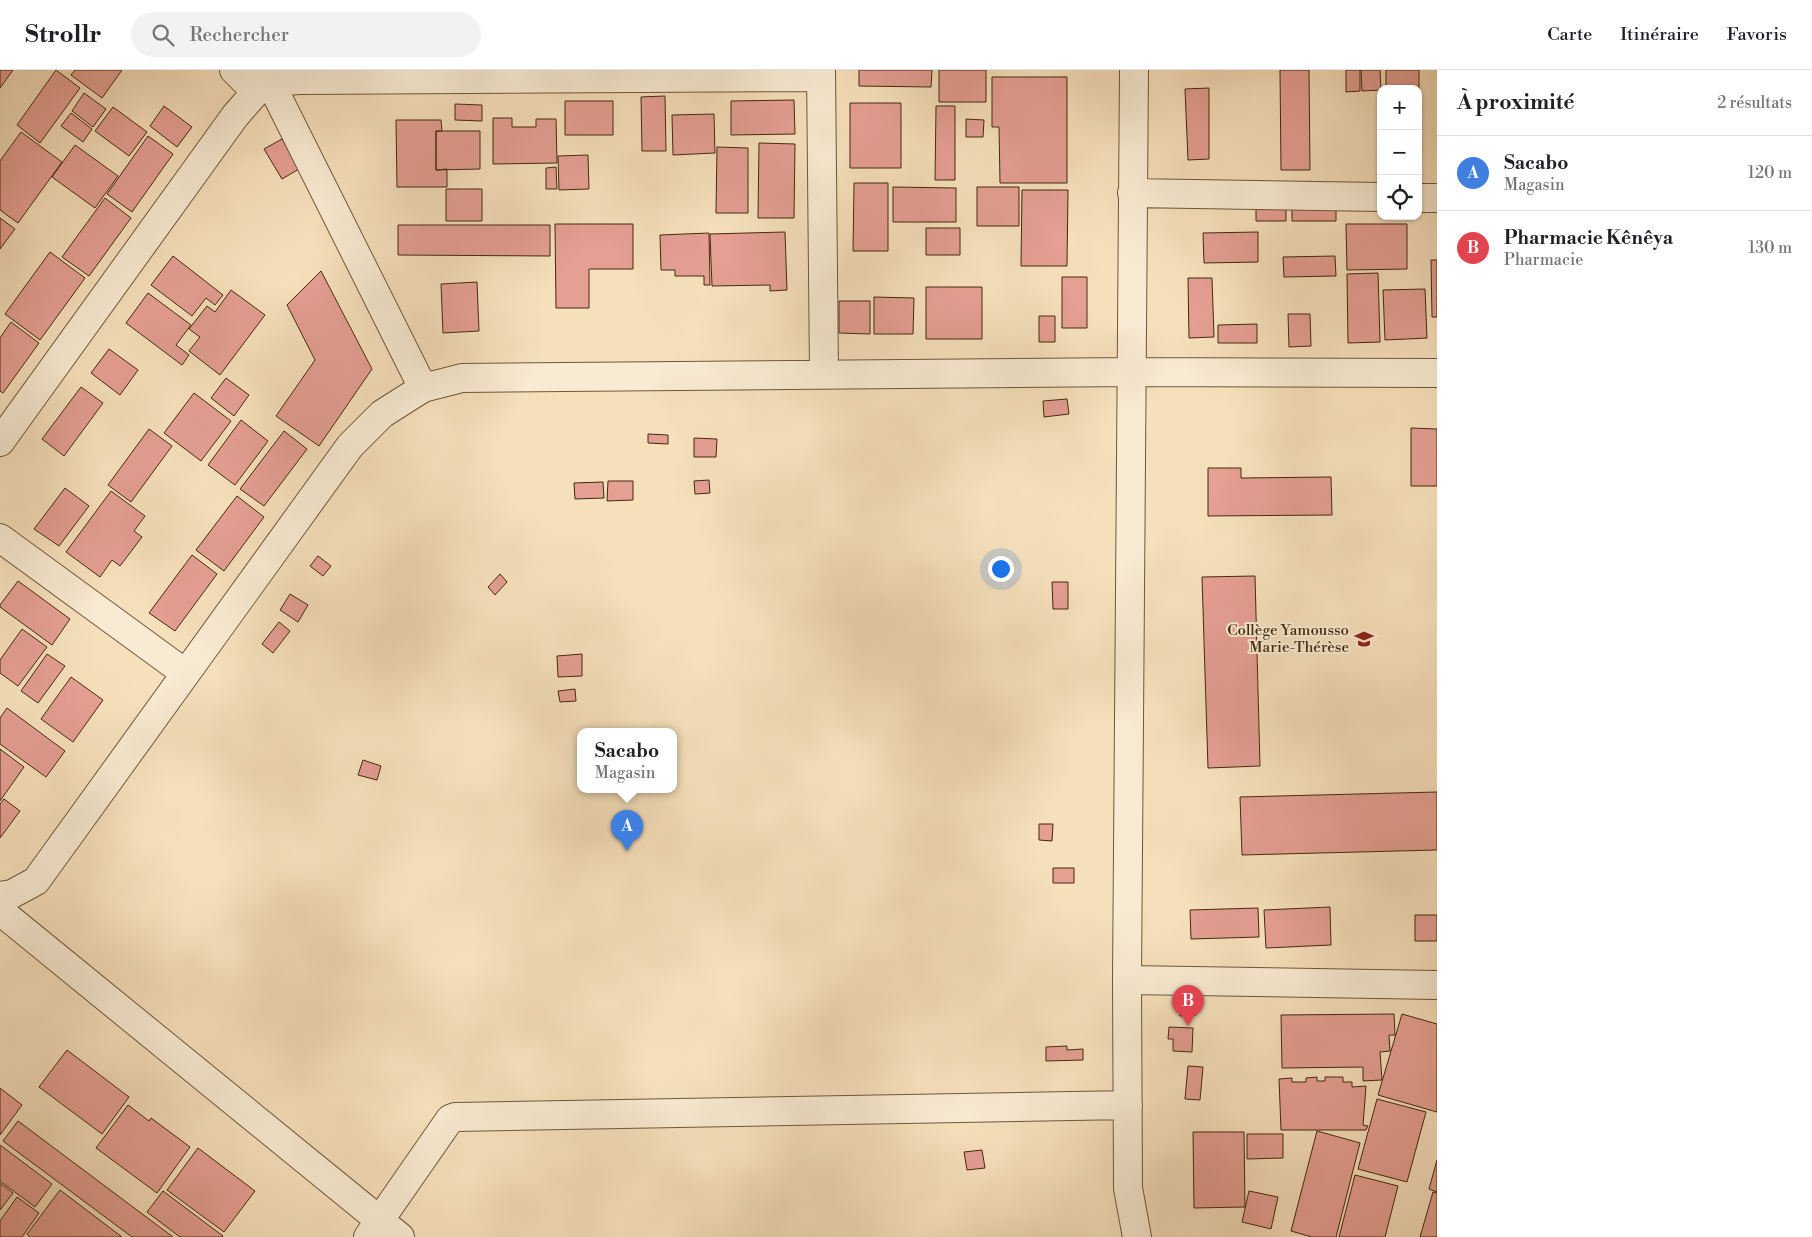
<!DOCTYPE html>
<html lang="fr">
<meta charset="utf-8">
<style>
:root{--surface:#fff;--page:#f2f2f2;--text:#202124;--muted:#757577;--line:#e0e0e0;--accent:#8f2418}
body{margin:0;font-family:"Libre Bodoni",serif;background:var(--page);color:var(--text)}
.controls{position:absolute;right:15px;top:15px;display:grid;overflow:hidden;border-radius:10px;box-shadow:0 1px 4px #0004}
.controls button{width:45px;height:45px;display:grid;place-items:center;padding:0;border:0;border-bottom:1px solid var(--line);background:var(--surface);color:var(--text);font:25px sans-serif}
.you{position:absolute;left:1000px;top:498px;width:18px;height:18px;margin:-12px;border:4px solid #fff;border-radius:50%;background:#1a73e8;box-shadow:0 0 0 8px #1a73e833}
.badge{display:grid;place-items:center;width:32px;height:32px;border-radius:50%;background:var(--accent);color:#fff;font-size:16px;font-weight:700}
.pin{position:absolute;translate:-50% -41px;filter:drop-shadow(0 1px 2px #0008)}
.pin::after{content:'';position:absolute;top:26px;width:18px;height:15px;background:inherit;clip-path:polygon(0 0,100% 0,50% 100%)}
.popup{position:absolute;left:577px;top:658px;width:100px;height:65px;box-sizing:border-box;display:grid;place-content:center;border-radius:10px;background:var(--surface);filter:drop-shadow(0 1px 4px #0005);font-size:16px;white-space:nowrap;color:var(--muted)}
.popup b{font-size:19px;color:var(--text)}
.popup::after{content:'';position:absolute;left:50%;top:100%;margin-left:-10px;border:10px solid transparent;border-top-color:var(--surface)}
.list{margin:0;padding:0;list-style:none}
h2{display:flex;justify-content:space-between;align-items:center;height:65px;margin:0;padding:0 20px;font-size:21px}
h2 small{font-size:16px;font-weight:400;color:var(--muted)}
.list li{display:grid;grid-template-columns:32px 1fr auto;gap:15px;align-items:center;box-sizing:border-box;height:75px;padding:0 20px;border-top:1px solid var(--line)}
.list b{display:block;font-size:19px;white-space:nowrap}
.list p{margin:0;font-size:16px;white-space:nowrap;color:var(--muted)}
.list em{font-size:16px;font-style:normal;color:var(--muted)}
.icon{flex:none;width:28px;height:28px;fill:none;stroke:currentColor;stroke-width:2;stroke-linecap:round;stroke-linejoin:round}
.map{position:relative;flex:none;width:1437px;height:1167px;overflow:hidden}
header{display:flex;align-items:center;gap:30px;box-sizing:border-box;height:70px;padding:0 25px;background:var(--surface);border-bottom:1px solid var(--line)}
header strong{font-size:24px}
nav{display:flex;gap:28px;margin-inline-start:auto;font-size:18px}
.search{width:350px;height:45px;background:var(--page);display:flex;align-items:center;gap:12px;box-sizing:border-box;padding:0 18px;border-radius:28px;color:var(--muted);font-size:19px}
main{display:flex}
aside{flex:1;background:var(--surface)}
.map>svg:first-child{display:block}
</style>
<header>
<strong>Strollr</strong>
<div class="search"><svg class="icon" aria-label="search" viewBox="0 0 24 24"><circle cx="10" cy="10" r="6"/><path d="M15 15l6 6"/></svg>Rechercher</div>
<nav><a>Carte</a><a>Itinéraire</a><a>Favoris</a></nav>
</header>
<main>
<div class="map">
<svg width="1437" height="1167" viewBox="0 0 1437 1167">
<rect width="100%" height="100%" fill="#f6e0bc"/>
<filter id="stains"><feTurbulence type="fractalNoise" baseFrequency=".004" numOctaves="4"/><feColorMatrix values="0 0 0 0 .2 0 0 0 0 .09 0 0 0 0 .02 0 0 0 .5 -.17"/></filter>
<radialGradient id="worn" r=".72"><stop offset=".6" stop-color="#630" stop-opacity="0"/><stop offset="1" stop-color="#630" stop-opacity=".3"/></radialGradient>
<path fill="#e59f93" stroke="#422a0c" d="M 0,0 L 13,0 L 0,18 Z
M 56,0 L 80,18 L 40,73 L 17,55 Z
M 75,0 L 122,0 L 102,28 L 71,5 Z
M 859,0 L 932,0 L 931,17 L 859,16 Z
M 939,0 L 986,0 L 986,32 L 939,32 Z
M 1280,0 L 1309,0 L 1310,100 L 1281,100 Z
M 1346,0 L 1360,0 L 1360,21 L 1346,22 Z
M 1361,0 L 1380,0 L 1381,20 L 1362,21 Z
M 1386,0 L 1419,0 L 1419,21 L 1418,19 L 1386,19 Z
M 992,7 L 1067,7 L 1067,113 L 1000,113 L 999,57 L 992,57 Z
M 1209,18 L 1209,89 L 1188,90 L 1185,19 Z
M 84,23 L 106,39 L 93,57 L 72,41 Z
M 665,26 L 666,81 L 642,81 L 641,27 Z
M 794,30 L 795,64 L 731,65 L 731,31 Z
M 565,31 L 613,31 L 613,65 L 565,65 Z
M 850,33 L 901,33 L 901,98 L 850,98 Z
M 455,34 L 482,35 L 482,51 L 455,50 Z
M 164,36 L 192,57 L 177,77 L 150,56 Z
M 936,36 L 955,36 L 955,110 L 935,110 Z
M 113,37 L 147,62 L 129,86 L 95,61 Z
M 71,43 L 92,59 L 83,72 L 61,56 Z
M 714,44 L 715,83 L 673,85 L 672,45 Z
M 493,48 L 512,48 L 512,57 L 536,57 L 536,49 L 556,49 L 557,93 L 493,94 Z
M 966,49 L 984,50 L 983,67 L 966,67 Z
M 396,50 L 441,50 L 442,61 L 436,61 L 436,100 L 447,99 L 447,117 L 397,117 Z
M 436,61 L 480,61 L 480,99 L 436,100 Z
M 21,62 L 62,92 L 18,153 L 0,140 L 0,91 Z
M 148,66 L 173,84 L 132,142 L 107,124 Z
M 282,69 L 299,99 L 282,109 L 264,79 Z
M 759,73 L 795,74 L 794,148 L 758,148 Z
M 75,75 L 118,106 L 95,138 L 52,107 Z
M 717,77 L 748,78 L 748,143 L 716,143 Z
M 588,85 L 589,119 L 559,120 L 558,86 Z
M 556,97 L 557,119 L 546,119 L 546,98 Z
M 854,113 L 888,113 L 888,181 L 853,181 Z
M 893,117 L 956,118 L 956,152 L 893,152 Z
M 977,117 L 1019,117 L 1019,156 L 977,156 Z
M 446,119 L 482,119 L 482,151 L 446,151 Z
M 1022,120 L 1068,120 L 1067,196 L 1021,196 Z
M 105,128 L 131,148 L 89,206 L 62,187 Z
M 1292,130 L 1336,130 L 1336,151 L 1292,151 Z
M 1256,133 L 1286,133 L 1286,151 L 1256,151 Z
M 0,148 L 15,159 L 0,179 Z
M 555,154 L 633,154 L 633,199 L 589,199 L 589,238 L 556,238 Z
M 1346,154 L 1407,154 L 1407,199 L 1347,200 Z
M 398,155 L 550,155 L 550,186 L 398,185 Z
M 926,158 L 960,158 L 960,185 L 926,185 Z
M 785,162 L 787,220 L 770,221 L 770,215 L 712,216 L 710,164 Z
M 1258,162 L 1258,192 L 1204,193 L 1203,163 Z
M 709,163 L 710,215 L 704,215 L 704,206 L 675,206 L 675,200 L 661,200 L 660,165 Z
M 50,182 L 85,208 L 40,270 L 5,244 Z
M 173,186 L 223,225 L 215,235 L 206,228 L 192,246 L 151,215 Z
M 1335,186 L 1336,206 L 1284,207 L 1283,187 Z
M 1431,190 L 1437,190 L 1437,247 L 1432,247 Z
M 321,201 L 372,299 L 319,376 L 276,346 L 315,290 L 287,235 Z
M 1378,203 L 1380,272 L 1348,273 L 1347,204 Z
M 1062,207 L 1087,207 L 1087,258 L 1062,258 Z
M 1188,208 L 1212,208 L 1214,267 L 1189,268 Z
M 477,212 L 479,261 L 443,263 L 441,214 Z
M 926,217 L 982,217 L 982,269 L 926,269 Z
M 1425,219 L 1427,268 L 1385,270 L 1383,220 Z
M 231,220 L 265,245 L 220,305 L 189,281 L 200,267 L 189,259 L 207,236 L 215,242 Z
M 148,223 L 191,255 L 176,275 L 189,285 L 182,295 L 126,253 Z
M 874,227 L 914,228 L 913,264 L 874,264 Z
M 839,231 L 870,231 L 870,264 L 839,263 Z
M 1288,244 L 1310,244 L 1311,276 L 1289,277 Z
M 1039,246 L 1055,246 L 1055,272 L 1039,272 Z
M 11,252 L 39,273 L 3,323 L 0,321 L 0,268 Z
M 1257,254 L 1257,273 L 1218,273 L 1218,255 Z
M 109,279 L 138,300 L 120,325 L 91,303 Z
M 226,308 L 249,325 L 234,346 L 211,328 Z
M 81,317 L 103,333 L 64,386 L 42,369 Z
M 194,323 L 231,351 L 201,391 L 164,363 Z
M 1067,329 L 1069,344 L 1044,347 L 1043,331 Z
M 241,350 L 268,371 L 235,415 L 208,395 Z
M 1411,358 L 1437,359 L 1437,416 L 1411,416 Z
M 149,359 L 172,376 L 131,432 L 108,415 Z
M 284,361 L 307,379 L 264,436 L 240,419 Z
M 648,364 L 668,365 L 668,374 L 648,373 Z
M 694,368 L 717,369 L 716,387 L 694,387 Z
M 1208,398 L 1241,398 L 1241,408 L 1331,407 L 1332,445 L 1208,446 Z
M 709,410 L 710,423 L 695,424 L 694,411 Z
M 608,411 L 633,411 L 633,430 L 607,431 Z
M 603,412 L 604,428 L 575,429 L 574,413 Z
M 65,418 L 89,436 L 59,476 L 34,459 Z
M 111,421 L 145,446 L 134,461 L 142,467 L 120,496 L 112,490 L 100,507 L 66,482 Z
M 237,426 L 264,447 L 224,501 L 196,480 Z
M 192,485 L 217,504 L 175,561 L 149,543 Z
M 318,486 L 331,496 L 323,506 L 310,496 Z
M 500,504 L 507,512 L 495,525 L 488,517 Z
M 1255,506 L 1260,696 L 1208,698 L 1202,507 Z
M 18,511 L 70,549 L 52,575 L 0,537 L 0,535 Z
M 1052,512 L 1068,512 L 1068,539 L 1053,539 Z
M 290,524 L 308,535 L 298,552 L 280,540 Z
M 279,552 L 290,561 L 273,583 L 262,574 Z
M 22,559 L 47,577 L 18,616 L 0,603 L 0,590 Z
M 47,584 L 65,596 L 38,633 L 21,621 Z
M 582,584 L 582,606 L 558,607 L 557,586 Z
M 71,607 L 103,630 L 73,672 L 41,649 Z
M 575,619 L 576,631 L 560,632 L 558,621 Z
M 7,638 L 65,681 L 46,707 L 0,674 L 0,648 Z
M 0,679 L 24,697 L 0,731 Z
M 363,690 L 381,696 L 377,710 L 358,705 Z
M 1437,722 L 1437,780 L 1242,785 L 1240,727 Z
M 4,729 L 20,741 L 0,768 L 0,734 Z
M 1039,754 L 1053,754 L 1052,771 L 1039,770 Z
M 1053,798 L 1074,798 L 1074,813 L 1053,813 Z
M 1330,837 L 1331,875 L 1266,878 L 1264,840 Z
M 1258,838 L 1259,867 L 1191,869 L 1190,840 Z
M 1415,845 L 1437,845 L 1437,871 L 1415,871 Z
M 1180,933 L 1195,933 L 1196,945 L 1180,946 Z
M 1394,944 L 1395,965 L 1389,965 L 1390,981 L 1380,982 L 1382,1010 L 1363,1011 L 1363,997 L 1282,998 L 1281,945 Z
M 1402,944 L 1437,954 L 1437,1042 L 1378,1025 Z
M 1169,957 L 1193,958 L 1192,982 L 1173,981 L 1173,969 L 1168,969 Z
M 1067,976 L 1067,980 L 1083,979 L 1083,990 L 1046,991 L 1046,977 Z
M 67,980 L 129,1027 L 102,1064 L 39,1017 Z
M 1188,996 L 1203,997 L 1200,1030 L 1185,1029 Z
M 1317,1007 L 1317,1011 L 1325,1011 L 1325,1007 L 1343,1007 L 1343,1012 L 1352,1012 L 1352,1017 L 1366,1016 L 1363,1055 L 1368,1056 L 1366,1060 L 1281,1060 L 1279,1009 L 1292,1008 L 1292,1012 L 1306,1012 L 1306,1008 Z
M 0,1018 L 22,1035 L 0,1065 Z
M 1377,1029 L 1426,1042 L 1407,1112 L 1358,1099 Z
M 128,1035 L 149,1051 L 151,1048 L 190,1077 L 157,1123 L 96,1078 Z
M 18,1051 L 173,1167 L 132,1167 L 3,1071 Z
M 1317,1061 L 1360,1073 L 1336,1167 L 1312,1167 L 1291,1161 Z
M 1193,1062 L 1244,1062 L 1245,1137 L 1194,1138 Z
M 1247,1064 L 1283,1064 L 1283,1088 L 1247,1089 Z
M 0,1075 L 52,1114 L 35,1137 L 0,1111 Z
M 198,1078 L 255,1121 L 224,1162 L 167,1120 Z
M 982,1080 L 985,1098 L 967,1100 L 964,1082 Z
M 1437,1090 L 1437,1122 L 1429,1119 Z
M 1355,1105 L 1398,1116 L 1385,1167 L 1339,1167 Z
M 0,1113 L 13,1123 L 0,1140 Z
M 60,1120 L 122,1167 L 30,1167 L 27,1164 Z
M 163,1121 L 223,1166 L 222,1167 L 180,1167 L 147,1142 Z
M 1249,1121 L 1278,1127 L 1271,1159 L 1242,1152 Z
M 1433,1122 L 1437,1123 L 1437,1167 L 1420,1167 Z
M 17,1127 L 39,1143 L 22,1167 L 0,1167 L 0,1151 Z"/>
<g fill="none" stroke-linecap="round" stroke-linejoin="round">
<g stroke="#6f5838" stroke-width="30">
<path id="minor" d="M 234,0 L 256,22
M 264,0 L 423,318
M 821,0 L 824,304
M 1134,0 L 1127,910 L 1128,1118 L 1137,1167
M 1132,123 L 1381,127
M 1418,128 L 1437,128
M 0,372 L 235,46 L 256,22 L 269,12 L 300,10 L 821,7
M 0,468 L 185,603
M 0,826 L 12,824 L 36,811 L 350,376 L 382,344 L 423,318 L 462,308 L 1131,302 L 1437,303
M 0,841 L 400,1167
M 1127,910 L 1437,915
M 368,1167 L 450,1049 L 455,1047 L 1128,1035"/>
</g>
<use href="#minor" stroke="#f9ebd3" stroke-width="28"/>
</g>
<defs>
<g id="school-bare" transform="scale(1.5)"><path d="M0-5L7-2L0 1L-7-2ZM-4 1L0 2.5L4 1V4Q0 6-4 4Z" fill="#8f2418" stroke="#f9ebd3" stroke-width="2.5" paint-order="stroke"/></g>
</defs>
<g fill-rule="evenodd">
<use href="#school-bare" x="1364" y="569"/>
</g>
<g text-anchor="middle" stroke-width="4" stroke-linejoin="round" paint-order="stroke">
<g font-size="15" fill="#422a0c" stroke="#f9ebd3" text-anchor="end">
<text x="1349" y="565">Collège Yamousso<tspan x="1349" dy="17">Marie-Thérèse</tspan></text>
</g>
</g>
<rect width="100%" height="100%" filter="url(#stains)"/>
<rect width="100%" height="100%" fill="url(#worn)"/>
</svg>
<div class="controls">
<button>+</button>
<button>−</button>
<button><svg class="icon" aria-label="locate" viewBox="0 0 24 24"><circle cx="12" cy="12" r="6"/><path d="M12 2v4M12 18v4M2 12h4M18 12h4"/></svg></button>
</div>
<div class="you"></div>
<div class="pin badge" style="left:627px;top:781px;background:#3f7fe0">A</div>
<div class="popup"><b>Sacabo</b>Magasin</div>
<div class="pin badge" style="left:1188px;top:956px;background:#e0444e">B</div>
</div>
<aside>
<h2>À proximité<small>2 résultats</small></h2>
<ul class="list">
<li><span class="badge" style="background:#3f7fe0">A</span><div><b>Sacabo</b><p>Magasin</p></div><em>120 m</em></li>
<li><span class="badge" style="background:#e0444e">B</span><div><b>Pharmacie Kênêya</b><p>Pharmacie</p></div><em>130 m</em></li>
</ul>
</aside>
</main>
